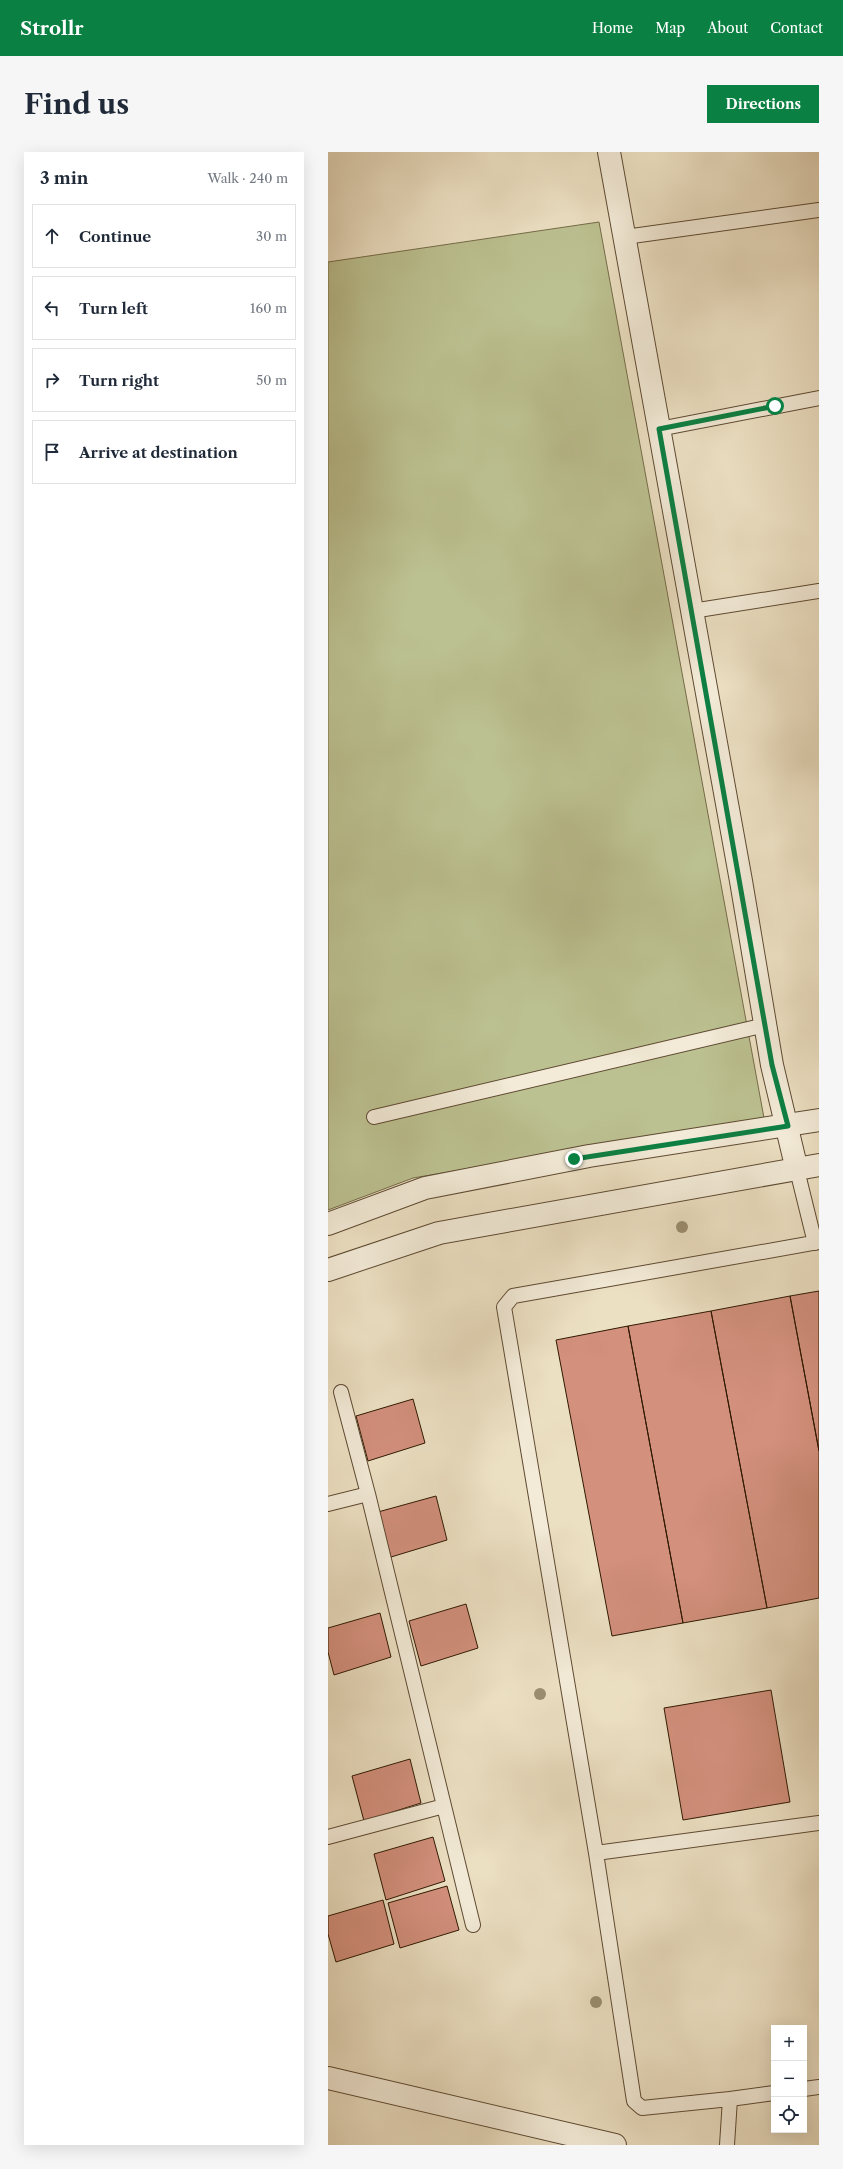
<!DOCTYPE html>
<meta charset="utf-8">
<style>
:root{--surface:#fff;--page:#f6f6f7;--text:#1f2937;--muted:#747a83;--line:#e0e1e3;--accent:#0b8043}
body{margin:0;font-family:"Libre Caslon Text",serif;background:var(--page);color:var(--text)}
.controls{position:absolute;right:12px;bottom:12px;display:grid;overflow:hidden;border-radius:0px;box-shadow:0 4px 16px #0002}
.controls button{width:36px;height:36px;display:grid;place-items:center;padding:0;border:0;border-bottom:1px solid var(--line);background:var(--surface);color:var(--text);font:20px sans-serif}
.stop{position:absolute;width:12px;height:12px;margin:-9px;border:3px solid #0b8043;border-radius:50%;background:#fff}
.stop.end{background:#0b8043;border-color:#fff;box-shadow:0 1px 4px #0008}
.list{margin:0;padding:0;list-style:none}
h2{display:flex;justify-content:space-between;align-items:center;height:52px;margin:0;padding:0 16px;font-size:17px}
h2 small{font-size:13px;font-weight:400;color:var(--muted)}
.list li{display:grid;grid-template-columns:26px 1fr auto;gap:12px;align-items:center;box-sizing:border-box;height:64px;margin:0 8px 8px;padding:0 8px;border:1px solid var(--line);border-radius:0px}
.list b{display:block;font-size:15px;white-space:nowrap}
.list em{font-size:13px;font-style:normal;color:var(--muted)}
.icon{flex:none;width:22px;height:22px;fill:none;stroke:currentColor;stroke-width:2;stroke-linecap:round;stroke-linejoin:round}
.map{position:relative;flex:none;width:491px;height:1993px;overflow:hidden;border-radius:0px}
header{display:flex;align-items:center;gap:24px;box-sizing:border-box;height:56px;padding:0 20px;background:var(--accent);color:#fff}
header strong{font-size:19px}
nav{display:flex;gap:22px;margin-inline-start:auto;font-size:14px}
.intro{display:flex;align-items:center;justify-content:space-between;box-sizing:border-box;height:96px;padding:0 24px}
h1{margin:0;font-size:28px}
.button{padding:10px 18px;border-radius:0px;background:var(--accent);color:#fff;font-size:14px;font-weight:700}
main{display:flex;gap:24px;padding:0 24px}
aside{flex:1;background:var(--surface);border-radius:0px;box-shadow:0 4px 16px #0002}
.map>svg:first-child{display:block}
</style>
<header>
<strong>Strollr</strong>
<nav><a>Home</a><a>Map</a><a>About</a><a>Contact</a></nav>
</header>
<div class="intro"><h1>Find us</h1><a class="button">Directions</a></div>
<main>
<aside>
<h2>3 min<small>Walk · 240 m</small></h2>
<ul class="list">
<li><svg class="icon" aria-label="ahead" viewBox="0 0 24 24"><path d="M12 20V5M6 11l6-6 6 6"/></svg><div><b>Continue</b></div><em>30 m</em></li>
<li><svg class="icon" aria-label="left" viewBox="0 0 24 24"><path d="M17 20v-9H6M10 6l-5 5 5 5"/></svg><div><b>Turn left</b></div><em>160 m</em></li>
<li><svg class="icon" aria-label="right" viewBox="0 0 24 24"><path d="M7 20v-9h11M14 6l5 5-5 5"/></svg><div><b>Turn right</b></div><em>50 m</em></li>
<li><svg class="icon" aria-label="arrive" viewBox="0 0 24 24"><path d="M6 21V4h12l-3 4 3 4H6"/></svg><div><b>Arrive at destination</b></div></li>
</ul>
</aside>
<div class="map">
<svg width="491" height="1993" viewBox="0 0 491 1993">
<rect width="100%" height="100%" fill="#ece0c3"/>
<filter id="stains"><feTurbulence type="fractalNoise" baseFrequency=".005" numOctaves="4"/><feColorMatrix values="0 0 0 0 .2 0 0 0 0 .09 0 0 0 0 .02 0 0 0 .5 -.17"/></filter>
<radialGradient id="worn" r=".72"><stop offset=".6" stop-color="#630" stop-opacity="0"/><stop offset="1" stop-color="#630" stop-opacity=".3"/></radialGradient>
<path fill="#bcc191" stroke="#756c49" d="M 271,70 L 436,966 L 85,1026 L 0,1058 L 0,110 Z"/>
<path fill="#d3907d" stroke="#2e1801" d="M 491,1139 L 491,1299 L 462,1144 Z
M 462,1144 L 491,1299 L 491,1446 L 439,1456 L 383,1159 Z
M 383,1159 L 439,1456 L 355,1471 L 300,1174 Z
M 300,1174 L 355,1471 L 284,1484 L 228,1188 Z
M 85,1247 L 97,1291 L 40,1309 L 28,1264 Z
M 108,1344 L 119,1388 L 63,1405 L 50,1360 Z
M 138,1452 L 150,1496 L 93,1514 L 81,1469 Z
M 52,1461 L 63,1505 L 6,1523 L 0,1500 L 0,1476 Z
M 443,1538 L 462,1650 L 355,1668 L 336,1556 Z
M 82,1607 L 93,1651 L 36,1669 L 24,1624 Z
M 105,1685 L 117,1729 L 58,1748 L 46,1702 Z
M 119,1734 L 131,1778 L 72,1796 L 60,1751 Z
M 55,1748 L 66,1792 L 8,1810 L 0,1782 L 0,1764 Z"/>
<g fill="none" stroke-linecap="round" stroke-linejoin="round">
<g stroke="#5e4a32" stroke-width="16">
<path id="service" d="M 297,85 L 491,58
M 331,277 L 491,246
M 364,459 L 491,439
M 46,965 L 437,873
M 469,1018 L 487,1091
M 13,1240 L 40,1342
M 0,1352 L 40,1342 L 145,1773
M 0,1685 L 116,1654
M 268,1701 L 491,1671
M 476,1937 L 491,1935
M 402,1947 L 314,1956 L 306,1949 L 268,1701 L 176,1155 L 185,1144 L 491,1090
M 399,1993 L 402,1947 L 446,1941"/>
</g>
<g stroke="#5e4a32" stroke-width="24">
<path id="minor" d="M 281,0 L 413,729 L 444,913 L 469,1018"/>
</g>
<g stroke="#5e4a32" stroke-width="24">
<path id="tertiary" d="M 0,1072 L 97,1036 L 261,1004 L 491,968
M 0,1118 L 111,1081 L 491,1013
M 0,1926 L 287,1993"/>
</g>
<use href="#service" stroke="#f3ebd8" stroke-width="14"/>
<use href="#minor" stroke="#f3ebd8" stroke-width="22"/>
<use href="#tertiary" stroke="#f3ebd8" stroke-width="22"/>
</g>
<g fill="#9b8e70">
<circle cx="354" cy="1075" r="6"/>
<circle cx="212" cy="1542" r="6"/>
<circle cx="268" cy="1850" r="6"/>
</g>
<g fill="none" stroke-linecap="round" stroke-linejoin="round">
<path stroke="#0b8043" stroke-width="5" d="M 246,1007 L 460,974 L 444,913 L 331,277 L 447,254"/>
</g>
<rect width="100%" height="100%" filter="url(#stains)"/>
<rect width="100%" height="100%" fill="url(#worn)"/>
</svg>
<div class="controls">
<button>+</button>
<button>−</button>
<button><svg class="icon" aria-label="locate" viewBox="0 0 24 24"><circle cx="12" cy="12" r="6"/><path d="M12 2v4M12 18v4M2 12h4M18 12h4"/></svg></button>
</div>
<div class="stop" style="left:447px;top:254px"></div>
<div class="stop end" style="left:246px;top:1007px"></div>
</div>
</main>
